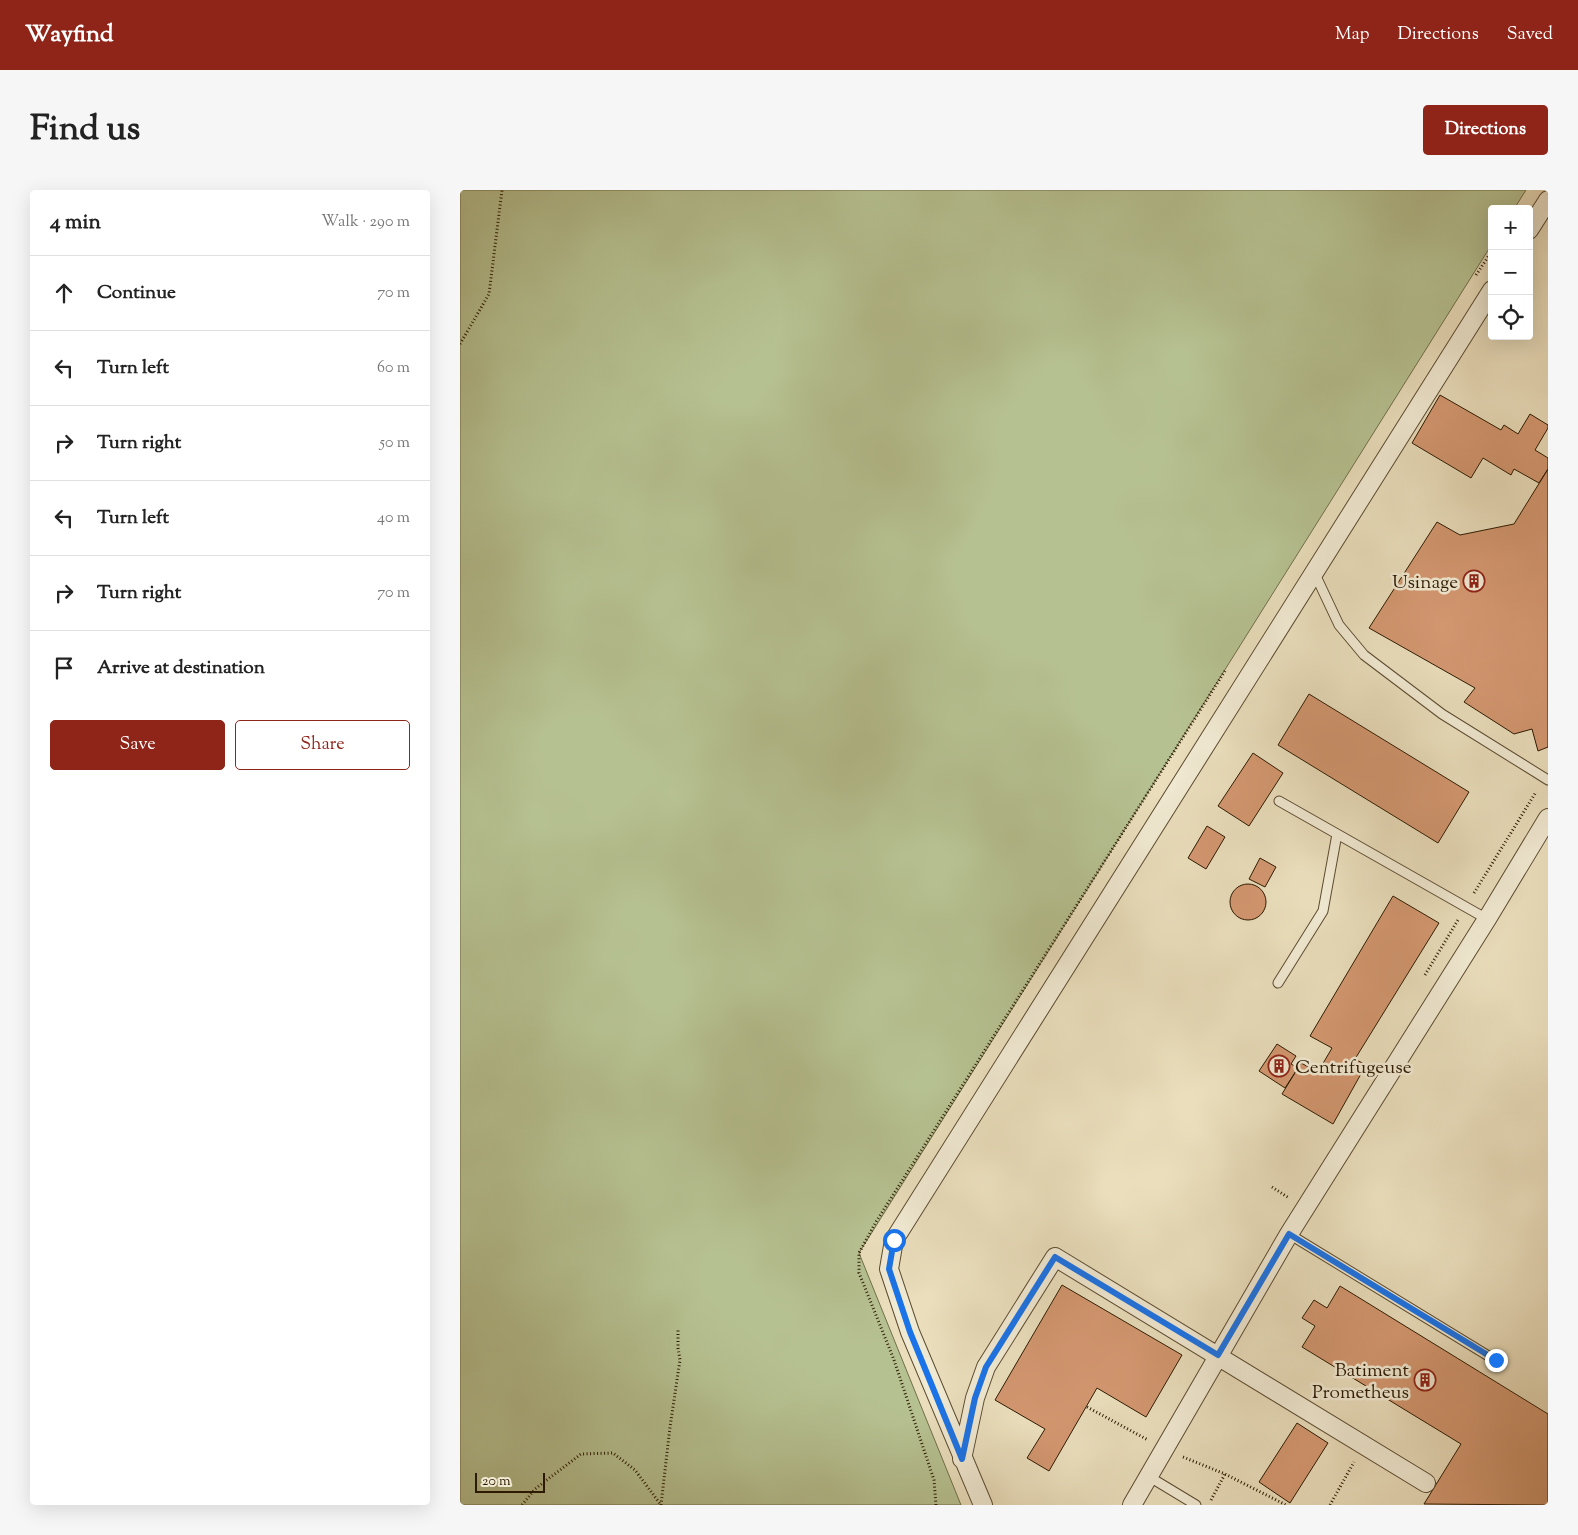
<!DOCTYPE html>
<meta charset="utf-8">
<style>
:root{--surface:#fff;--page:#f6f6f6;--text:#222;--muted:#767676;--line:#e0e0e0;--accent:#8f2418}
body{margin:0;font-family:"Sorts Mill Goudy",serif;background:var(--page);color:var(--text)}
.controls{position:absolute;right:15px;top:15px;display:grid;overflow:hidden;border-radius:5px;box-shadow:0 5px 20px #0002}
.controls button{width:45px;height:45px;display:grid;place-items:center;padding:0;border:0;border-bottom:1px solid var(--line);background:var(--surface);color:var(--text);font:25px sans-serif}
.scale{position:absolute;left:15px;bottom:12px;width:70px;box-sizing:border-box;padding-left:5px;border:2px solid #2c1a02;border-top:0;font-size:14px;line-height:18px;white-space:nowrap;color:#2c1a02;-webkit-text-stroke:4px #f1ead3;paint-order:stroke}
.stop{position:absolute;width:15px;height:15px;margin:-11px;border:4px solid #1a73e8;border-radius:50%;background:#fff}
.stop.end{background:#1a73e8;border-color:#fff;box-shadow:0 1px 5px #0008}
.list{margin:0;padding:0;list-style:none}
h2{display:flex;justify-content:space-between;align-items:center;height:65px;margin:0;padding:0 20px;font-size:21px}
h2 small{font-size:16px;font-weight:400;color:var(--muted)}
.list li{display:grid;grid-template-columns:32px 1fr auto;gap:15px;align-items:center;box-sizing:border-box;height:75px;padding:0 20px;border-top:1px solid var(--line)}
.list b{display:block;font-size:19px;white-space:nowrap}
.list em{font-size:16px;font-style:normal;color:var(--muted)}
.actions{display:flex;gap:10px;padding:15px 20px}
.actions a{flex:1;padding:11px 0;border:1px solid var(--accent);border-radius:5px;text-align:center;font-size:18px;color:var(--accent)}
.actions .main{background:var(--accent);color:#fff}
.icon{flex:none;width:28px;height:28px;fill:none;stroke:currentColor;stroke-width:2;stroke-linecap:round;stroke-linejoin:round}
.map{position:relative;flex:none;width:1088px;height:1315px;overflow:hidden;border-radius:5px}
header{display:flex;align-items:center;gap:30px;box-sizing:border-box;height:70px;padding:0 25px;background:var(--accent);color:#fff}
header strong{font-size:24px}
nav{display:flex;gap:28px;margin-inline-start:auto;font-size:18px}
.intro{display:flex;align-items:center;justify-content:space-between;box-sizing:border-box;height:120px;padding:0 30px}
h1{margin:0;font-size:35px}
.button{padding:12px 22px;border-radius:5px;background:var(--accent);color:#fff;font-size:18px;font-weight:700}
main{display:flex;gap:30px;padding:0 30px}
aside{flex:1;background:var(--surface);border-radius:5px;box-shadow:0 5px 20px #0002}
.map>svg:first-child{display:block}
</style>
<header>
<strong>Wayfind</strong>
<nav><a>Map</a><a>Directions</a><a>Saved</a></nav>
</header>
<div class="intro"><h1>Find us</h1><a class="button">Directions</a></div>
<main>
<aside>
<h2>4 min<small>Walk · 290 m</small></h2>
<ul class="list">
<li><svg class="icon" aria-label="ahead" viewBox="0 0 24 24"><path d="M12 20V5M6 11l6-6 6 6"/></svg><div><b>Continue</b></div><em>70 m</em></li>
<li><svg class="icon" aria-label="left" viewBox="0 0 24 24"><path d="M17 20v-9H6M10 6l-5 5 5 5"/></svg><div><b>Turn left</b></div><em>60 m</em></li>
<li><svg class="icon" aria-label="right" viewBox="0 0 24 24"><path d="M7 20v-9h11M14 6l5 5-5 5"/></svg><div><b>Turn right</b></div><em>50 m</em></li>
<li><svg class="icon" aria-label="left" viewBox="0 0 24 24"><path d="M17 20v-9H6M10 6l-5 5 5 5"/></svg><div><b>Turn left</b></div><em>40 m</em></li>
<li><svg class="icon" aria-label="right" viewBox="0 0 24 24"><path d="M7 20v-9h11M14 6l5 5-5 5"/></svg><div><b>Turn right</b></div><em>70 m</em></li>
<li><svg class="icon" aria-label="arrive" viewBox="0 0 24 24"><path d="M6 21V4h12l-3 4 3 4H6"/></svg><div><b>Arrive at destination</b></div></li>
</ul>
<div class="actions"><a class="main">Save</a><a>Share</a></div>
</aside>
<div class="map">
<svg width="1088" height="1315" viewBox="0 0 1088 1315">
<rect width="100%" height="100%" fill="#eadebc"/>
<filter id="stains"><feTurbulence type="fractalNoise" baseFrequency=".004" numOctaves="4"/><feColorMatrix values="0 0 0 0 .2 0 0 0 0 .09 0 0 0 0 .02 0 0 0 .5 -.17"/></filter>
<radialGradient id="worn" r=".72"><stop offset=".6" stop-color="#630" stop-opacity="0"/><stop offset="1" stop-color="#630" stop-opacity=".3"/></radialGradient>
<path fill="#b6c191" stroke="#716e4a" d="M 0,0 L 1066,0 L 1054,19 L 1032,19 L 1032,54 L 399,1063 L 501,1315 L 0,1315 Z"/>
<path fill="#d39770" stroke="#2c1a02" d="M 980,205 L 1041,240 L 1044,235 L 1058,244 L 1070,224 L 1088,235 L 1088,238 L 1075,260 L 1088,268 L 1088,279 L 1079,293 L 1054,279 L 1051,285 L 1023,268 L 1011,288 L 952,253 Z
M 1088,279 L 1088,557 L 1078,561 L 1072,539 L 1054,544 L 1004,512 L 1015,498 L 909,438 L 977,332 L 1000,345 L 1054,334 Z
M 849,504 L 1009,602 L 978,653 L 818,555 Z
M 793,563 L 823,583 L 789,636 L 758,616 Z
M 747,636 L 765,647 L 746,679 L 728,668 Z
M 800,668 L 816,677 L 805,697 L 789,689 Z
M770 712a18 18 0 1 1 36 0a18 18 0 1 1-36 0Z
M 933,706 L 979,733 L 895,869 L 906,875 L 873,934 L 822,904 L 841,873 L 858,882 L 872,858 L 850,846 Z
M 817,854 L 836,866 L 831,874 L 838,878 L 825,898 L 799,881 Z
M 602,1095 L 722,1165 L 686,1227 L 637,1198 L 589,1281 L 567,1268 L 585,1239 L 535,1210 Z
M 880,1096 L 1088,1224 L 1088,1315 L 964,1314 L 1001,1254 L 842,1157 L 855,1136 L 842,1128 L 854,1110 L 867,1118 Z
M 837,1233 L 868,1253 L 830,1313 L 799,1292 Z"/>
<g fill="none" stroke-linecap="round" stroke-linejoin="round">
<g stroke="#5c4b30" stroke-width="11">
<path id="lane" d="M 854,382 L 879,435 L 904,465 L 982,524 L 1088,590
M 819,611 L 1027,729
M 818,793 L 863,721 L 877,644
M 829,1044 L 1035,1170
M 688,1286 L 736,1315"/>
</g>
<g stroke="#5c4b30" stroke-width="20">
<path id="street" d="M 1069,40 L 1088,10
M 502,1269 L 515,1208 L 526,1177 L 595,1067 L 966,1293
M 523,1315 L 450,1142 L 429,1079 L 434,1050 L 1032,100
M 672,1315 L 829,1044 L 1027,729 L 1088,628"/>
</g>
<path stroke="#2c1a02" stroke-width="3" stroke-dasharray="1 2.5" stroke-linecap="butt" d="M 1016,85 L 1032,61
M 0,154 L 29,104 L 42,0
M 1014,703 L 1076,602
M 965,785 L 998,730
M 812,997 L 829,1008
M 627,1217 L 688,1250
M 723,1267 L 765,1284 L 826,1315
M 751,1310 L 765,1284
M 62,1315 L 75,1299 L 121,1264 L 153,1263 L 175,1280 L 201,1315
M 201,1315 L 210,1237 L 220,1170 L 218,1158 L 218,1138
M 476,1315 L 474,1290 L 434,1170 L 399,1083 L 399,1063 L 416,1032 L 765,481
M 870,1315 L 894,1272"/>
<use href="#lane" stroke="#f1ead3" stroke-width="9"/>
<use href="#street" stroke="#f1ead3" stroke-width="18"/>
</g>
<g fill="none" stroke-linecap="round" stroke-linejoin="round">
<path stroke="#1a73e8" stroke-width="6" d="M 434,1050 L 429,1079 L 450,1142 L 502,1269 L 515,1208 L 526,1177 L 595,1067 L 758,1165 L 829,1044 L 1036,1170"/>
</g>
<defs>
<g id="building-ring" transform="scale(1.125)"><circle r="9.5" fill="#f1ead3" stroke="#8f2418" stroke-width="1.5"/><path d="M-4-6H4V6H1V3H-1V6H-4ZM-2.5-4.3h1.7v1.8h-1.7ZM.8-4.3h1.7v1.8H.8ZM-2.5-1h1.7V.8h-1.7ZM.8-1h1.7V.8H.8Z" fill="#8f2418"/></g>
</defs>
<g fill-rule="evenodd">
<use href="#building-ring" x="1014" y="391"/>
<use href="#building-ring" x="819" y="876"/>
<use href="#building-ring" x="965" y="1190"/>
</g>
<g text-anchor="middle" stroke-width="5" stroke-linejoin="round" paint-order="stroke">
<g font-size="19" fill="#2c1a02" stroke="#f1ead3" text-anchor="end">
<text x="998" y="398">Usinage</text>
<text x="835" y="883" text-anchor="start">Centrifugeuse</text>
<text x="949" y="1186">Batiment<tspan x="949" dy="22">Prometheus</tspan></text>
</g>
</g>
<rect width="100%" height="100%" filter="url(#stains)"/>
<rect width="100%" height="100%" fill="url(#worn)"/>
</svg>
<div class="controls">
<button>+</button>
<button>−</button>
<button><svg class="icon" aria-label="locate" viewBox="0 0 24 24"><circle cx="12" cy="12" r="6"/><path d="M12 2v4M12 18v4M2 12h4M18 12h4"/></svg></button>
</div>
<div class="scale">20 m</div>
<div class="stop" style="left:434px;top:1050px"></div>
<div class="stop end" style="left:1036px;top:1170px"></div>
</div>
</main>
